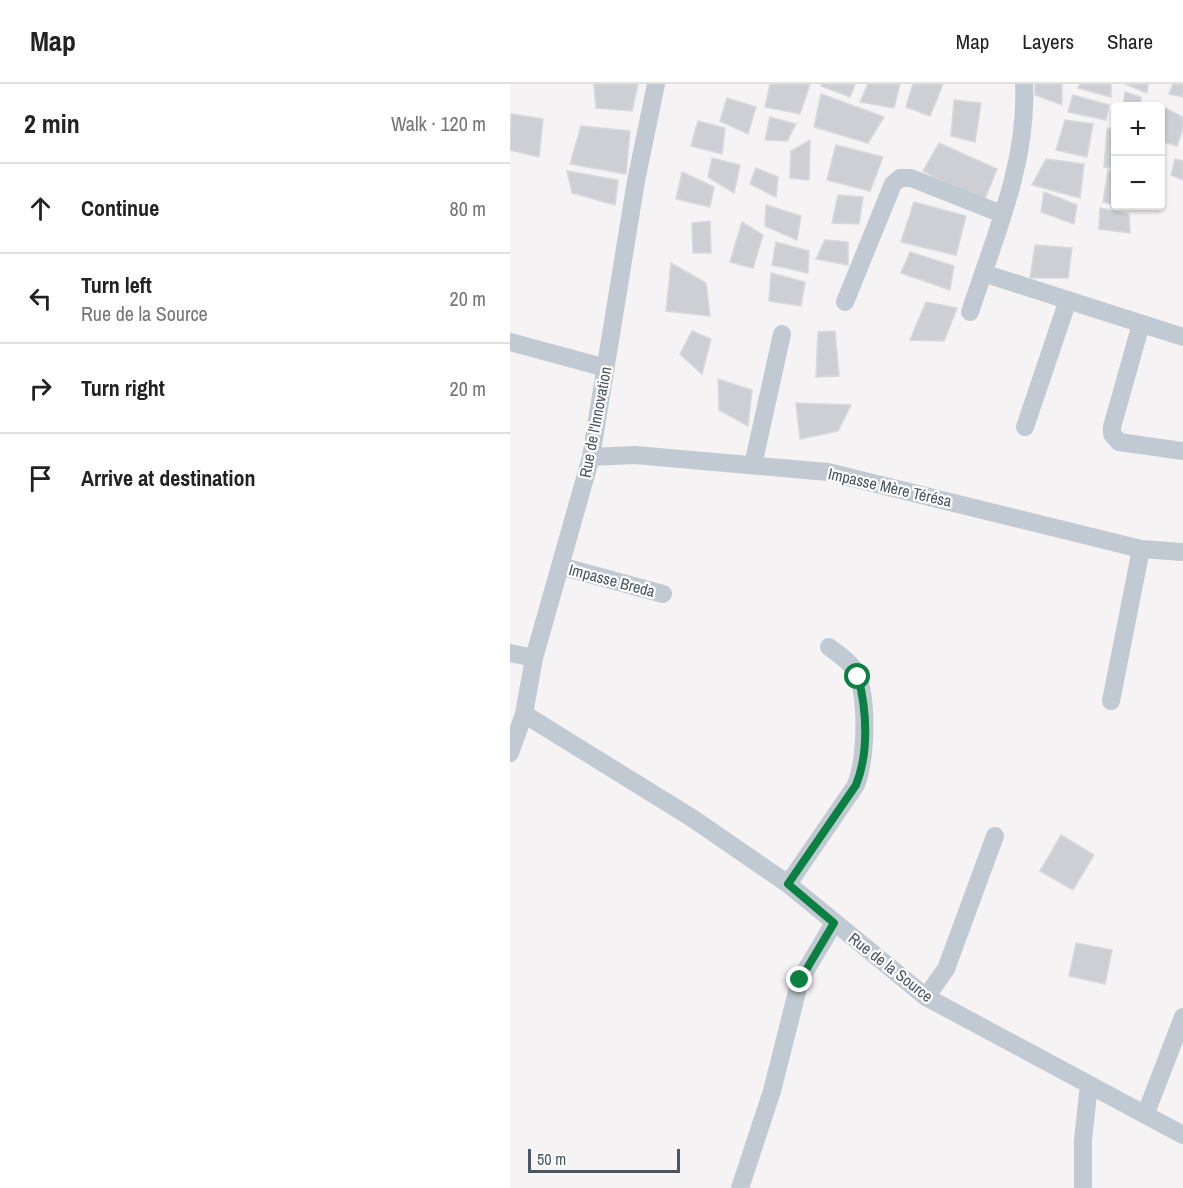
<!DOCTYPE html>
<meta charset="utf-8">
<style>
:root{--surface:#fff;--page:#f2f2f2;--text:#222;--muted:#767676;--line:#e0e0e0}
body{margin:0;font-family:"Archivo Narrow",sans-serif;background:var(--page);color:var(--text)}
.controls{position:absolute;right:18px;top:18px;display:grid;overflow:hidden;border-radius:6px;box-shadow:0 2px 4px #0004}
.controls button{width:54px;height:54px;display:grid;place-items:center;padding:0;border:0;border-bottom:2px solid var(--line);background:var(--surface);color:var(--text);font:30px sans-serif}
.scale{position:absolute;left:18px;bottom:15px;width:152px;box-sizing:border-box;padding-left:6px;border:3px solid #4a5661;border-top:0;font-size:16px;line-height:21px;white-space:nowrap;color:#4a5661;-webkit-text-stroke:4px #fff;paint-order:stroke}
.stop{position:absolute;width:18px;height:18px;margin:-14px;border:4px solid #0b8043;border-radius:50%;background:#fff}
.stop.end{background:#0b8043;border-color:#fff;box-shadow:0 2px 6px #0008}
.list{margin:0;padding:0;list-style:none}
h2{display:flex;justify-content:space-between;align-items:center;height:78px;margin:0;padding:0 24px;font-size:26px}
h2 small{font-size:20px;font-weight:400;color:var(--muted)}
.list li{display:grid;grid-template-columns:39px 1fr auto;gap:18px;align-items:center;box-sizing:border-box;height:90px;padding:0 24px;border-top:2px solid var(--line)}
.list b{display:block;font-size:22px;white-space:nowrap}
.list p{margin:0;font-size:20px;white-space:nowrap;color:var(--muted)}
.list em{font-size:20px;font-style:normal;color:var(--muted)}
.icon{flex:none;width:33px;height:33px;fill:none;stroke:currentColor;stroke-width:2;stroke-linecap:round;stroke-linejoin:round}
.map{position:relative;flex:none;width:673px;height:1104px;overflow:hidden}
header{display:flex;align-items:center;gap:36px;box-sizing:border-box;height:84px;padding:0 30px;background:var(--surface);border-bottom:2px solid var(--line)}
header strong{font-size:28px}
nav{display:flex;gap:33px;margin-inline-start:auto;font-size:21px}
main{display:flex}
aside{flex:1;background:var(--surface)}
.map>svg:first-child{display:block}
</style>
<header>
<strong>Map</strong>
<nav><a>Map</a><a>Layers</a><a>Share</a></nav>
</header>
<main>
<aside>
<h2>2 min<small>Walk · 120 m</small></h2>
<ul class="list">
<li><svg class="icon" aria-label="ahead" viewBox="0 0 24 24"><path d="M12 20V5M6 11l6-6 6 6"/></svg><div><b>Continue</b></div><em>80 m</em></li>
<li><svg class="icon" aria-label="left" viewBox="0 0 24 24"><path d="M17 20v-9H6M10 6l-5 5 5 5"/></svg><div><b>Turn left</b><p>Rue de la Source</p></div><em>20 m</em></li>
<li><svg class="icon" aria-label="right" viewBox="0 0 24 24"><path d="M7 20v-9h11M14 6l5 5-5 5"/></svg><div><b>Turn right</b></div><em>20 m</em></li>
<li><svg class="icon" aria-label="arrive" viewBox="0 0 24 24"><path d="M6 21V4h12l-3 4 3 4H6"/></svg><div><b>Arrive at destination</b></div></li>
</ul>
</aside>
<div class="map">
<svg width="673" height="1104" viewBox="0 0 673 1104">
<rect width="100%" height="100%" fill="#f5f3f3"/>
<path fill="#cdcfd5" stroke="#d7d9de" stroke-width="1.5" d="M 84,0 L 128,0 L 122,27 L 86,24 Z
M 260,0 L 300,0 L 290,30 L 255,23 Z
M 311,0 L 345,0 L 340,13 L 311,2 Z
M 358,0 L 390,0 L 384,24 L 350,18 Z
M 403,0 L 433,0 L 420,32 L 396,23 Z
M 525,0 L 552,0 L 552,21 L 525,11 Z
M 570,0 L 601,0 L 601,13 L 568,4 Z
M 615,0 L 638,0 L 637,9 Z
M 663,0 L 673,0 L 673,13 L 659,10 Z
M 615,8 L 631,13 L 631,22 L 613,22 Z
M 311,10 L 374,33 L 358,59 L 304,43 Z
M 563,11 L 599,21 L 596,36 L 558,28 Z
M 217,14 L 246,23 L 238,50 L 210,37 Z
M 444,16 L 471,19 L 465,58 L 441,52 Z
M 645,19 L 673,33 L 673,45 L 667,62 L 650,57 L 650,22 L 644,22 Z
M 1,30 L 33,35 L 29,73 L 0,66 Z
M 260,33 L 286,40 L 277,57 L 255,56 Z
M 555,36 L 583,40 L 577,73 L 546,66 Z
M 188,37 L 215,44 L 212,70 L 181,62 Z
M 71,42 L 120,47 L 116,90 L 60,80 Z
M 597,44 L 606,48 L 606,85 L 594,83 Z
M 300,56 L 299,96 L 280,94 L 281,67 Z
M 429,59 L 487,85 L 473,120 L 413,87 Z
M 326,61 L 373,73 L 360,107 L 317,96 Z
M 202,74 L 230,81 L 224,109 L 198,93 Z
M 536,75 L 574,80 L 570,114 L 522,101 Z
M 665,75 L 673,77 L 673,96 L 661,91 Z
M 246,84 L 268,93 L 266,113 L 240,100 Z
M 598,86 L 606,89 L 606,121 L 593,118 Z
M 57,87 L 108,96 L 105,121 L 62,109 Z
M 172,88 L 204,103 L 200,123 L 166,115 Z
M 534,108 L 567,121 L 564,140 L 531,128 Z
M 328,111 L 353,113 L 349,140 L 322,139 Z
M 404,118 L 456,132 L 446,171 L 391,158 Z
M 256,121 L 291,132 L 287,156 L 255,142 Z
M 590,124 L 619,130 L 620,149 L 589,145 Z
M 200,137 L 201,169 L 183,169 L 182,139 Z
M 232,138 L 253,151 L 243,184 L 220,178 Z
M 315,156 L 338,158 L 338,181 L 306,175 Z
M 266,158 L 299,167 L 298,189 L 262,181 Z
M 525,161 L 562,164 L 558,194 L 520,194 Z
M 400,168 L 444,182 L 440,206 L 391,189 Z
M 161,179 L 196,199 L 200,232 L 156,227 Z
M 261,189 L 295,198 L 291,222 L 259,217 Z
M 416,218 L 447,224 L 434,257 L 400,256 Z
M 182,247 L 201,255 L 192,290 L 170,270 Z
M 325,247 L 329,292 L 306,293 L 308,248 Z
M 208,295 L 242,306 L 238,342 L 209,326 Z
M 286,319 L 341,321 L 328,347 L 290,355 Z
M 551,751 L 584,771 L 563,806 L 530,787 Z
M 566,859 L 602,866 L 595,900 L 559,892 Z"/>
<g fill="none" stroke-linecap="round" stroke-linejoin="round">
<path stroke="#c1cad2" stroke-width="18" d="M 473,189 L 673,253
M 335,218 L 383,100 L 390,94 L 401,94 L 492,130
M 460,228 C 484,154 518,79 514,0
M 631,240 L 602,343 L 602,350 L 609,358 L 673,367
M 0,258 L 96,284
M 515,343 L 558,216
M 81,373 L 125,371 L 318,388 L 631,465 L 673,468
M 243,381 L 272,250
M 50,482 L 153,510
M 0,569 L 24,574
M 601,617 L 631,465
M 14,630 L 182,734 L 278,800 L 416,913 L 673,1051
M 0,669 L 14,630 L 24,574 L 81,373 L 126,97 L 146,0
M 278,800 L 346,701 C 356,675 359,608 344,585 C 337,575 328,570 319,563
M 416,913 L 436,885 L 485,752
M 636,1029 L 673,933
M 230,1104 L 262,1007 L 290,896 L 324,839
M 573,1104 L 573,1056 L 579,1001"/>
</g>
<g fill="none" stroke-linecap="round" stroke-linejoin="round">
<path stroke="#0b8043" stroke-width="8" d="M 290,896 L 324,839 L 278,800 L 346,701 C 359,669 357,626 348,593"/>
</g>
<g text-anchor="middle" stroke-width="4.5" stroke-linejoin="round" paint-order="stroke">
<g font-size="16" fill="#4a5661" stroke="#fff">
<text transform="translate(85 338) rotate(-79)" y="6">Rue de l'Innovation</text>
<text transform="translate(380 403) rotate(13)" y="6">Impasse Mère Térésa</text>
<text transform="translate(102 496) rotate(15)" y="6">Impasse Breda</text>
<text transform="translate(381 883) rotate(38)" y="6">Rue de la Source</text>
</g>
</g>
</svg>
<div class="controls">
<button>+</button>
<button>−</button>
</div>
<div class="scale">50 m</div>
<div class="stop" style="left:348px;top:593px"></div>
<div class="stop end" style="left:290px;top:896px"></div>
</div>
</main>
